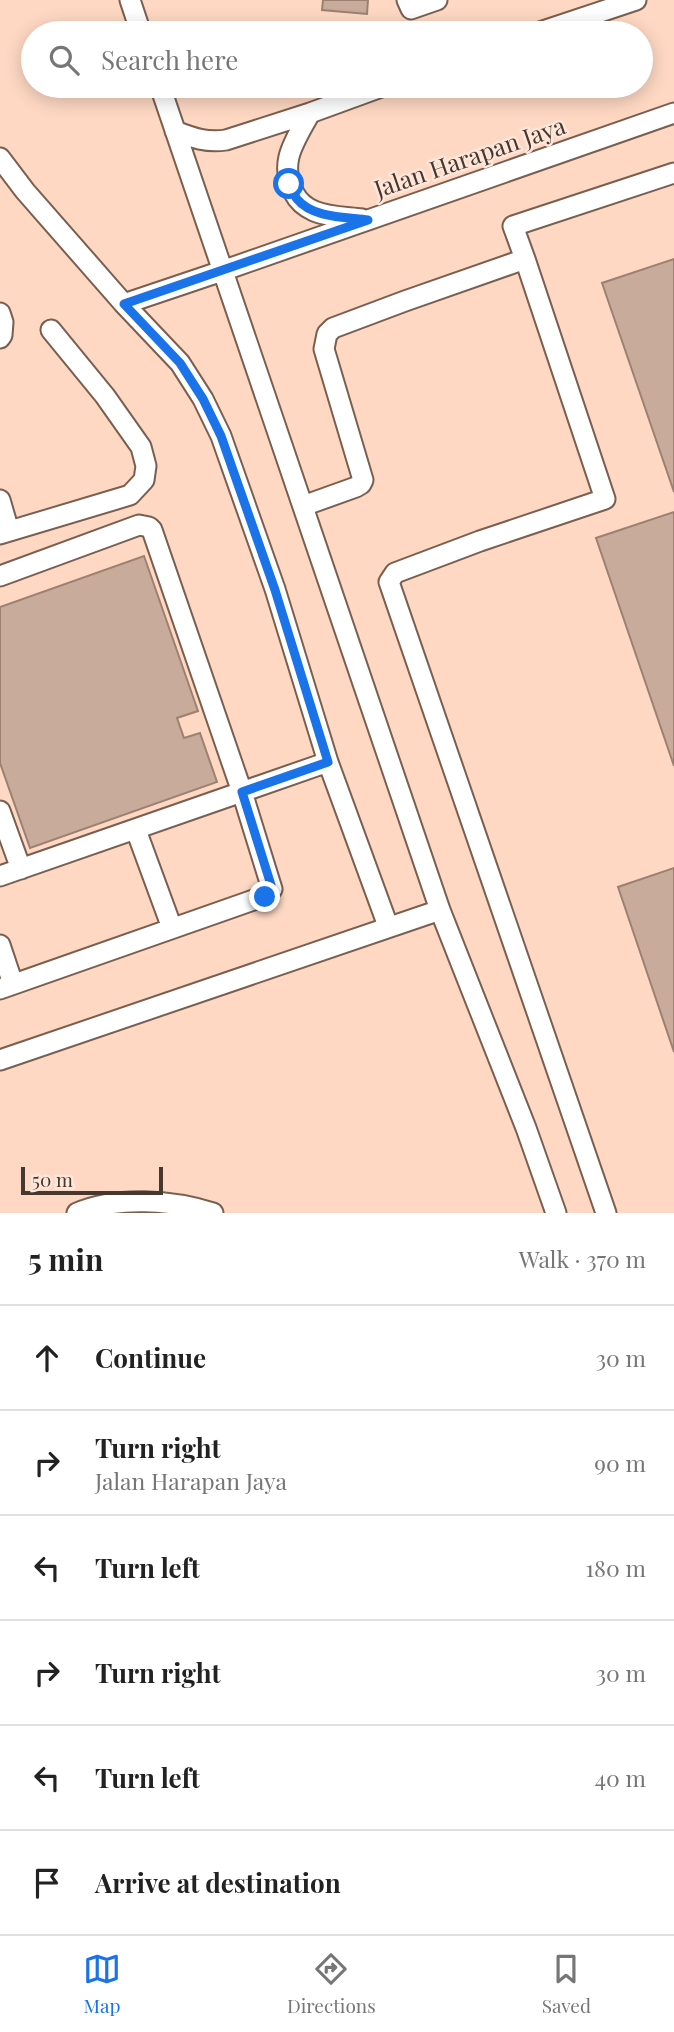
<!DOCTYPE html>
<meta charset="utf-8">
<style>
:root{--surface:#fff;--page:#f2f2f2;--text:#222;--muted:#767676;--line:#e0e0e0;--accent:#1a73e8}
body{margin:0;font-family:"Playfair Display",serif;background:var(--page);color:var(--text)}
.scale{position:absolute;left:21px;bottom:18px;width:142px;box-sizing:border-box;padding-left:7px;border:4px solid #443831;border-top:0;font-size:19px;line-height:24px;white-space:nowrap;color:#443831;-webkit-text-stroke:5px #ffe6d9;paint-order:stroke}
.stop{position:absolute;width:21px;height:21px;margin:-16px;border:5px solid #1a73e8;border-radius:50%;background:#fff}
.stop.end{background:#1a73e8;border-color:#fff;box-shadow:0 2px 7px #0008}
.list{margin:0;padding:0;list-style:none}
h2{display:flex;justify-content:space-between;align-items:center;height:91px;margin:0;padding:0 28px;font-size:30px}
h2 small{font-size:23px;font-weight:400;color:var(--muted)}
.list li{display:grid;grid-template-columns:46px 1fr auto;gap:21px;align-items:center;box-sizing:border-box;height:105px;padding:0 28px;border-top:2px solid var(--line)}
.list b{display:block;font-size:26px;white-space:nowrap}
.list p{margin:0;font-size:23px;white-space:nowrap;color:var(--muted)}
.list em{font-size:23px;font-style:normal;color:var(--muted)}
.icon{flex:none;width:38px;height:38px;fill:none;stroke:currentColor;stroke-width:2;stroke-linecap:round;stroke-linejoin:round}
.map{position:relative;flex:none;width:674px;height:1213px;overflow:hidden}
.search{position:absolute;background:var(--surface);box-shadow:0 4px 18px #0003;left:21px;right:21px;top:21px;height:77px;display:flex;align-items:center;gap:18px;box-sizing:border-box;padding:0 24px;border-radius:38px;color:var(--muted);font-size:26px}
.sheet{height:721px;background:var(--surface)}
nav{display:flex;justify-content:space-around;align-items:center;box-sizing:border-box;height:98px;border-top:2px solid var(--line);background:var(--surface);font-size:19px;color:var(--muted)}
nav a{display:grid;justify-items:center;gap:4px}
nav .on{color:var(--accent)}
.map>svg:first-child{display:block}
</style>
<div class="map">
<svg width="674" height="1213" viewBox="0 0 674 1213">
<rect width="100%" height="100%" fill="#ffe6d9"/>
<path fill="#fed8c3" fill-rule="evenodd" d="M 0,0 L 674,0 L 674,1213 L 0,1213 ZM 33,33 L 641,33 L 641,86 L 33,86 Z"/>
<path fill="#c8ab9b" stroke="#9c8071" stroke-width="2" d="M 323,0 L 368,0 L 367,14 L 322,10 Z
M 674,259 L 674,492 L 602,283 Z
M 674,512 L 674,766 L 596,538 Z
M 144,556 L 198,711 L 177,718 L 184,738 L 200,733 L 217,782 L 30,848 L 0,763 L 0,607 Z
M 674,868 L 674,1052 L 618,887 Z"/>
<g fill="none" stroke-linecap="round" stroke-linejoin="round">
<g stroke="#795f50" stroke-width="23">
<path id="minor" d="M 130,0 L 141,33
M 407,0 L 411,9 L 437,0
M 537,33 L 636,0
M 160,86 L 440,910 L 526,1128 L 556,1213
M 310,113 C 295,141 278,162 294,193 C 298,201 305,207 314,211 C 328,217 346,217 362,219
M 175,131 C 193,138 207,143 226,140 L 310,113 L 384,86
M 0,158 L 25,191 L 124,304 L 180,363 L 203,399 L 221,436 L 275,589 L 328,762 L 388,926
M 525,259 L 605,499 L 480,541 L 395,573 L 389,582 L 606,1213
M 124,304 L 222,271 L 674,113
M 0,313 L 3,322 L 2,335 L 0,338
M 0,500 L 9,531
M 303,506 L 356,487 L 361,484 L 363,480 L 324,349 L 327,334 L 333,328 L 405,301 L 525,259 L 513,226 L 674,173
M 0,534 L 130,495 L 144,480 L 146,466 L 141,447 L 105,396 L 51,330
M 0,576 L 139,525 L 149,527 L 152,530 L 242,792 L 272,889 L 265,896 L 0,989
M 0,811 L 21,869
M 136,830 L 172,928
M 0,876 L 328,762
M 0,945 L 13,984
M 0,1060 L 440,910
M 77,1213 C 116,1196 173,1200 213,1213"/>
</g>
<use href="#minor" stroke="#fff" stroke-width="19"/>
</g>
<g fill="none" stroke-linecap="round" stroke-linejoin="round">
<path stroke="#1a73e8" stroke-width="9" d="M 265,897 L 271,892 L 271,885 L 242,792 L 328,762 L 275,590 L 221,436 L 203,399 L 180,363 L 124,304 L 368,220 C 346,217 312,218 297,199 C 294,195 292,189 289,184"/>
</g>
<g text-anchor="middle" stroke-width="5" stroke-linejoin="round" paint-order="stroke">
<g font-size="24" fill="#443831" stroke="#ffe6d9">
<text transform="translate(470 158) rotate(-19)" y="8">Jalan Harapan Jaya</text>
</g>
</g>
</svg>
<div class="scale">50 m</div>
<div class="stop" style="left:289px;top:184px"></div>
<div class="stop end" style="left:265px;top:897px"></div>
<div class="search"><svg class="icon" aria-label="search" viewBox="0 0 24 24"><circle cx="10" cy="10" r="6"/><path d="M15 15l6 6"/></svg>Search here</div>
</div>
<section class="sheet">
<h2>5 min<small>Walk · 370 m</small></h2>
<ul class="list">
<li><svg class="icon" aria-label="ahead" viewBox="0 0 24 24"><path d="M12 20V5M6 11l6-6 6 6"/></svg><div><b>Continue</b></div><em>30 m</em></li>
<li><svg class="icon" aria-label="right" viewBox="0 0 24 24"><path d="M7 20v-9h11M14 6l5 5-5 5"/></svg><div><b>Turn right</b><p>Jalan Harapan Jaya</p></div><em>90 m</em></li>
<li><svg class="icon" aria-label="left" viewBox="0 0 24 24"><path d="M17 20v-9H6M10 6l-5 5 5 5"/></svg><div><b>Turn left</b></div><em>180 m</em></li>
<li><svg class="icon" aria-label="right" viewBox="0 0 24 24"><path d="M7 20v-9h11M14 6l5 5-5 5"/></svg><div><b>Turn right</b></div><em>30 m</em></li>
<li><svg class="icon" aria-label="left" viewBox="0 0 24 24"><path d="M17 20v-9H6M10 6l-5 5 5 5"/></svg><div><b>Turn left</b></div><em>40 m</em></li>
<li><svg class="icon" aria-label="arrive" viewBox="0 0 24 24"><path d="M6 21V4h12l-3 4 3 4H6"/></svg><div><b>Arrive at destination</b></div></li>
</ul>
</section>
<nav>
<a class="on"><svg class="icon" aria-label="map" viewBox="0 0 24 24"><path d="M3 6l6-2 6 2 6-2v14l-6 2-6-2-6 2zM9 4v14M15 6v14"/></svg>Map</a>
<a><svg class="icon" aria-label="directions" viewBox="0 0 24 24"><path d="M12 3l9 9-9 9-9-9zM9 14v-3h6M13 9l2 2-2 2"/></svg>Directions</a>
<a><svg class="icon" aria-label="saved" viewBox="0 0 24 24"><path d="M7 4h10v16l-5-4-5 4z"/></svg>Saved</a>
</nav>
